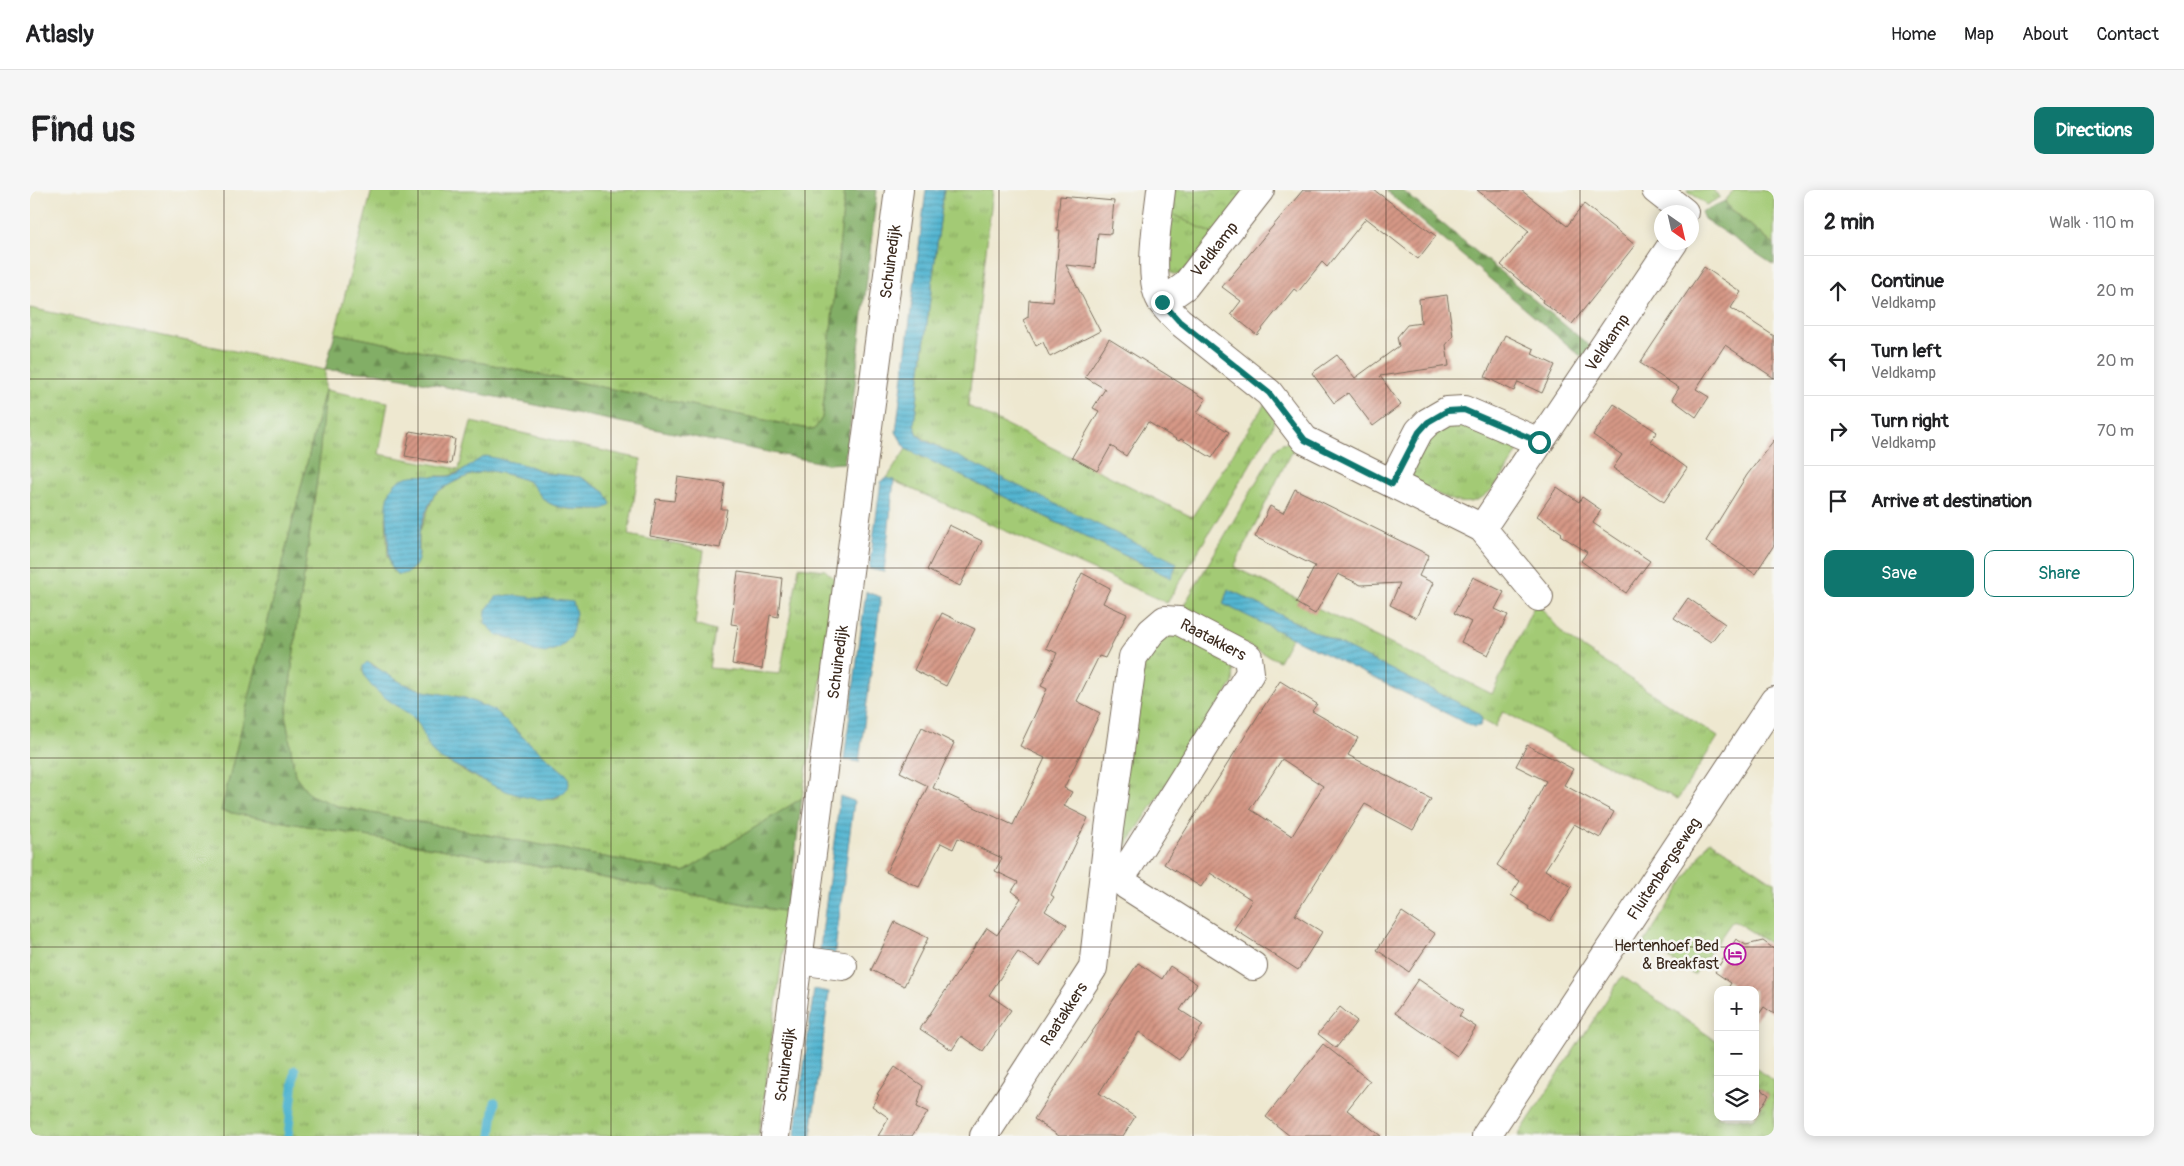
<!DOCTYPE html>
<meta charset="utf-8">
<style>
:root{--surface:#fff;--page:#f6f6f6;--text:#202124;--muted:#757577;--line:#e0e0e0;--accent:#0f766e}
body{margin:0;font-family:Pangolin,sans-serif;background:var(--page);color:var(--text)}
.controls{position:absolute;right:15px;bottom:15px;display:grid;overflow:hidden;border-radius:10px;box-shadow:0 2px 12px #0003}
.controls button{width:45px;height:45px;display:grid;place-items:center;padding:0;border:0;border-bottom:1px solid var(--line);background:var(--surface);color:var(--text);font:25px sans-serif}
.compass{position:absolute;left:1624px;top:15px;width:45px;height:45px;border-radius:50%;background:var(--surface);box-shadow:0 2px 12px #0003;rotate:146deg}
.stop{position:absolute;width:15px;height:15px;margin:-11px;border:4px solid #0f766e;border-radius:50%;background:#fff}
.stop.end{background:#0f766e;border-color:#fff;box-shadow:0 1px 5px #0008}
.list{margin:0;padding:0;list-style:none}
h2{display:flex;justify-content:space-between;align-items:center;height:65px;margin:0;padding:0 20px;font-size:21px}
h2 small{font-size:16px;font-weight:400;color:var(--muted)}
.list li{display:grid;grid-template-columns:32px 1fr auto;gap:15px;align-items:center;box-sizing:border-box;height:70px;padding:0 20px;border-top:1px solid var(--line)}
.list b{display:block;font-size:19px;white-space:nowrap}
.list p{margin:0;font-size:16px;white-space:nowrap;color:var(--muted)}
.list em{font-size:16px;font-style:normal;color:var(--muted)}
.actions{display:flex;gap:10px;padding:15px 20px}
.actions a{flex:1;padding:11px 0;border:1px solid var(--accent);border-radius:10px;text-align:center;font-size:18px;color:var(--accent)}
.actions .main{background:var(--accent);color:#fff}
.icon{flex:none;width:28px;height:28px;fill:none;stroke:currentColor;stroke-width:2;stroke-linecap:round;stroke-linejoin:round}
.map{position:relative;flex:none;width:1744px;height:946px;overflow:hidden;border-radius:10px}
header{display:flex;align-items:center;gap:30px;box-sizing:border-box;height:70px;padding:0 25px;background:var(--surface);border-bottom:1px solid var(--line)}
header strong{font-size:24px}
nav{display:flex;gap:28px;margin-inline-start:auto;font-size:18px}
.intro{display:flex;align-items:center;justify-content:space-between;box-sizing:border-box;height:120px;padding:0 30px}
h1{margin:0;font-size:35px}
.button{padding:12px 22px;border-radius:10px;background:var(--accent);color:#fff;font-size:18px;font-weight:700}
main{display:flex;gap:30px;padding:0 30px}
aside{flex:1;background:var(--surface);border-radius:10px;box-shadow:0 2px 12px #0003}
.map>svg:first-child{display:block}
</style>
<header>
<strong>Atlasly</strong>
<nav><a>Home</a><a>Map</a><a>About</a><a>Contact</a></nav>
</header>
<div class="intro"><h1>Find us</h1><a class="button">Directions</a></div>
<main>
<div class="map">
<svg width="1744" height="946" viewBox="0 0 1744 946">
<defs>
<pattern id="grass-tufts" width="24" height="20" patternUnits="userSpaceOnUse" patternTransform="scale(1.25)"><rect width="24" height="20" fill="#a3ca75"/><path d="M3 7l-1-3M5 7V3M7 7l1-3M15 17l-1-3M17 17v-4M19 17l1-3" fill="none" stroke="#86a45f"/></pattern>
<pattern id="forest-firs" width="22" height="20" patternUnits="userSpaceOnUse" patternTransform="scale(1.25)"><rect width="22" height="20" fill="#82ae66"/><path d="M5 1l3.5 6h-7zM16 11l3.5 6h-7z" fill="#6c8e53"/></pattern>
<pattern id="park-crowns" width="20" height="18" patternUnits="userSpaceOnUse" patternTransform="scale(1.25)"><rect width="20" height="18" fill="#a3ca75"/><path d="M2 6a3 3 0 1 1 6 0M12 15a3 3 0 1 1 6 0" fill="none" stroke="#86a45f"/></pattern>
<pattern id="water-rules" width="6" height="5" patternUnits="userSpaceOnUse" patternTransform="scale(1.25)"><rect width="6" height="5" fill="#52b5d1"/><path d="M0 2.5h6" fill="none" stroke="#4593a9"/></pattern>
<pattern id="building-hatch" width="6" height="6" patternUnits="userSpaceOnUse" patternTransform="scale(1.25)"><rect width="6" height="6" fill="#d69886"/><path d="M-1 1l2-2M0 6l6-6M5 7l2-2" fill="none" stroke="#af7c6d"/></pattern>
</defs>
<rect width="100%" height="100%" fill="#f6f6f2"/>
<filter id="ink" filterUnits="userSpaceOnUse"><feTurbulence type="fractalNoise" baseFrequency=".02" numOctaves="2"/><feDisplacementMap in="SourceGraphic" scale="10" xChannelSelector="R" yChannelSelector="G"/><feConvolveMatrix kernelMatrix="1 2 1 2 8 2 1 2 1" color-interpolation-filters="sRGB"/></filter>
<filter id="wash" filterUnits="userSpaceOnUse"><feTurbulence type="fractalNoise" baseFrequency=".0096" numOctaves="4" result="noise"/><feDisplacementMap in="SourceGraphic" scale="20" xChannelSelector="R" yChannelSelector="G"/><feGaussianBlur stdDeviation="1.12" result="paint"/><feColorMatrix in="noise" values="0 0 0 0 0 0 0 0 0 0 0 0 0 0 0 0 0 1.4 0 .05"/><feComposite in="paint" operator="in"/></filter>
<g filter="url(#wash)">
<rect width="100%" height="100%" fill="#eee8d0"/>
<path fill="url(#grass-tufts)" stroke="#6f7a4a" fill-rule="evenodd" d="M 342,0 L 815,0 L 792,228 L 784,240 L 305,143 Z
M 914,0 L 963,0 L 938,216 L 1162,327 L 1236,212 L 1244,230 L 1242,238 L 1137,413 L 857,288 L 876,259 L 1141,388 L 888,245 L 884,234 Z
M 1657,0 L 1682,0 L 1691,7 L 1676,15 Z
M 1138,22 L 1185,45 L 1150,85 L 1145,85 L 1136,80 Z
M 0,118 L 295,180 L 295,200 L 358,212 L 349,264 L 429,279 L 441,232 L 611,269 L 598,345 L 674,360 L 665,435 L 685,441 L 679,478 L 750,484 L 769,377 L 795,380 L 807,391 L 772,608 L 654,682 L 310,617 L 280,605 L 265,585 L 256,528 L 266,444 L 288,282 L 294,204 L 191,621 L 531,680 L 758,722 L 729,946 L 0,946 ZM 508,279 L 516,283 L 550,287 L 572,300 L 572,320 C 553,319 536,322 519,313 C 510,308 506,296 497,291 C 488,287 470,282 460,281 C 446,281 414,295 404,305 L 389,343 L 389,365 L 358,367 L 356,327 L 406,286 L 419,286 L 434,280 ZM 341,473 L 357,485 L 372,493 L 394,501 L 435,508 L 465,521 L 496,550 L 537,585 L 529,607 L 523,609 L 510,609 L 448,589 L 403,563 L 393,540 Z
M 1426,228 L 1490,258 C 1476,280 1458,321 1425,311 C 1410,306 1396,298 1382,292 L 1379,282 L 1397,244 Z
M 1260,252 L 1267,258 L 1261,262 L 1204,377 L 1462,504 L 1506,412 L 1535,446 L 1688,547 L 1648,609 L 1529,552 L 1473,521 L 1465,537 L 1452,530 L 1449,523 L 1198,399 L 1193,414 L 1262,447 L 1249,471 L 1159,426 L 1156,422 L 1154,415 L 1245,260 L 1252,253 Z
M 1141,441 L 1197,466 L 1204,476 L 1203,493 L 1094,659 L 1085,654 L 1111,474 L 1120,456 Z
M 1680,650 L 1744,692 L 1744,756 L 1703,730 L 1664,785 L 1614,753 Z
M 1592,786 L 1688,852 L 1688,891 L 1681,901 L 1688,906 L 1688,927 L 1723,929 L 1725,927 L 1739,905 L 1725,895 L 1725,878 L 1744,891 L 1744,946 L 1488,946 Z"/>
<path fill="url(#forest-firs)" stroke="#5e6c42" d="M 815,0 L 847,0 L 821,229 L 814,273 L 797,274 L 347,183 L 295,180 L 305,143 L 784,240 L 792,228 Z
M 1355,0 L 1372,0 L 1561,157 L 1553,168 Z
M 1695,11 L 1698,17 L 1744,55 L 1744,75 L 1674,29 L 1671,22 Z
M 295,200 L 288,282 L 266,444 L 256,528 L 265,585 L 280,605 L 310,617 L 654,682 L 772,608 L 758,722 L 531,680 L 191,621 Z"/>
<path fill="url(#park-crowns)" stroke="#6f7a4a" d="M 1140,0 L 1220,0 L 1185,45 L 1138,22 Z"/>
<path fill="#a3ca75" stroke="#6f7a4a" d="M 1704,0 L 1744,0 L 1744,55 L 1698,16 L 1695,11 Z"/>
<path fill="url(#water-rules)" stroke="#467078" d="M 896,0 L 914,0 L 884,234 L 888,245 L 894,250 L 1147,373 L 1141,388 L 876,259 L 866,242 Z
M 456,266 L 499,276 L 516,283 L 550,287 L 575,302 L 581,314 C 576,320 571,319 564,319 C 548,319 534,321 519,313 C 509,308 506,296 497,291 C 488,287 470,282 460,281 C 446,281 414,295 404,305 C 398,317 391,332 389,344 C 387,357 393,371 381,380 C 357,398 359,358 358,347 C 358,330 352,305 367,292 C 382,280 403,289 420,286 C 434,284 442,271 456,266 Z
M 857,288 L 864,290 L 854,382 L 839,379 L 851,291 Z
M 1198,399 L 1449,523 L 1452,530 L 1450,536 L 1444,537 L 1193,414 Z
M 836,402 L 851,407 L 829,572 L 814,570 Z
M 480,405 L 543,412 L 546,423 L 541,447 L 529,458 L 515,463 L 504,461 L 483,449 L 467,445 L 455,433 L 456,420 L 466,407 Z
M 337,472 L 372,493 L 394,501 L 435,508 L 465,521 L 496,550 L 537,585 C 540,592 540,597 534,602 C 511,623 454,592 432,579 C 424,574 415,572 408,567 C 395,558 395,539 384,528 C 369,515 331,498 333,476 Z
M 810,606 L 824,611 L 804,768 L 789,766 Z
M 784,799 L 799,802 L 781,946 L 765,946 Z"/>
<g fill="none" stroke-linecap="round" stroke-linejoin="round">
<path stroke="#52b5d1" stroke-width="9" d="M 258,946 L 265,880
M 461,946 L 465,912"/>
</g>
<g id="blocks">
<path fill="url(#building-hatch)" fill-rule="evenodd" d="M 1273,0 L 1344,0 L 1406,46 L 1388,69 L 1336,28 L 1297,77 L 1292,72 L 1268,102 L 1264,99 L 1227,145 L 1201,124 L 1211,111 L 1192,97 Z
M 1447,0 L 1491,0 L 1537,36 L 1554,14 L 1605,55 L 1542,134 L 1512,112 L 1513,110 L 1471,75 L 1499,41 Z
M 1030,6 L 1084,11 L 1081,44 L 1068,43 L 1065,78 L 1036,75 L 1070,141 L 1020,167 L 1013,152 L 1006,156 L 993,130 L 998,127 L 999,110 L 1023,112 L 1030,40 L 1027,40 Z
M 1674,77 L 1711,102 L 1701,118 L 1744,146 L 1744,188 L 1695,155 L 1666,199 L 1679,207 L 1666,227 L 1642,209 L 1649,198 L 1610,173 Z
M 1417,105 L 1423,146 L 1416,155 L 1419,176 L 1350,186 L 1371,215 L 1343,236 L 1318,203 L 1304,213 L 1282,183 L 1307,165 L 1325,188 L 1369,156 L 1367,147 L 1377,135 L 1391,133 L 1389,109 Z
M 1475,145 L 1504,159 L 1502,164 L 1525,175 L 1512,203 L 1488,192 L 1484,201 L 1455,187 Z
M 1079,149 L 1176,209 L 1167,223 L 1199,242 L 1182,268 L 1151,249 L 1149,251 L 1118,232 L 1096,266 L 1081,256 L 1067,281 L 1042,267 L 1069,221 L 1063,218 L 1075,199 L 1055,187 Z
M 1584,214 L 1627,242 L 1620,251 L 1657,278 L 1634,312 L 1583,278 L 1592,265 L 1563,245 Z
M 380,241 L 425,249 L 421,274 L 375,266 Z
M 1744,250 L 1744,355 L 1725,384 L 1676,351 L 1717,285 Z
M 648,287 L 695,294 L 691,319 L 697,319 L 690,358 L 620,346 L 626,309 L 644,311 Z
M 1527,297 L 1549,312 L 1552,307 L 1571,320 L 1563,333 L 1620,371 L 1596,403 L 1551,371 L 1557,362 L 1530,345 L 1532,343 L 1507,326 Z
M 1265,299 L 1399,365 L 1389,386 L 1403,393 L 1386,428 L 1360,415 L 1370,393 L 1331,395 L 1308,384 L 1285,424 L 1266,413 L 1285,376 L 1225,347 L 1240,316 L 1253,323 Z
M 919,335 L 952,351 L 930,396 L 897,380 Z
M 708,382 L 752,388 L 748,427 L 740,425 L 732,479 L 702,474 L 708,435 L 701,434 Z
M 1052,383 L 1080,398 L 1073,413 L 1097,424 L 1075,468 L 1069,466 L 1047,511 L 1070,523 L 1034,598 L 1042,602 L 1034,616 L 1058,628 L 1021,705 L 1024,707 L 1015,721 L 1037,735 L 1010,776 L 988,762 L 974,782 L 959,805 L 981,820 L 953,861 L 931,846 L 922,860 L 890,839 L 957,738 L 967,745 L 991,708 L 982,701 L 988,692 L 965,681 L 972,668 L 928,648 L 923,659 L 911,653 L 889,697 L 856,682 L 898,596 L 870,582 L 892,537 L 924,553 L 903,598 L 983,635 L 1015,568 L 990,556 L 1017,499 L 1011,496 L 1027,463 L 1016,458 Z
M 1443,387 L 1474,402 L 1465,419 L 1478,425 L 1458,465 L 1431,452 L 1441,432 L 1424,423 Z
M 1658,408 L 1695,434 L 1681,452 L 1644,428 Z
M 912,423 L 945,439 L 916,496 L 884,480 Z
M 1250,491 L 1287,514 L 1282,521 L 1328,548 L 1318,565 L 1401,609 L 1383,640 L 1335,614 L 1265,725 L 1292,742 L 1268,780 L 1204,739 L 1222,710 L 1180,683 L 1171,697 L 1134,674 ZM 1252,569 L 1293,596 L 1262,646 L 1220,619 Z
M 1497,555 L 1543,579 L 1534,595 L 1584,622 L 1570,648 L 1544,634 L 1515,680 L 1542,697 L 1520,731 L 1498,719 L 1499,717 L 1481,705 L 1490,691 L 1467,675 L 1490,640 L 1516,591 L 1486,576 Z
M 1372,722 L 1405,744 L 1379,782 L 1347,760 Z
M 865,732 L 898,748 L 874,796 L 841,780 Z
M 1706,749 L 1716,755 L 1733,751 L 1744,759 L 1744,824 L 1734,817 L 1725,830 L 1725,800 L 1697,800 L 1701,793 L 1685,782 Z
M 1108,773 L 1132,789 L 1140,776 L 1167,794 L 1150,820 L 1173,835 L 1149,870 L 1109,842 L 1069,903 L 1105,927 L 1093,946 L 1029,946 L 1004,929 Z
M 1388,789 L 1433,820 L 1429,826 L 1446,837 L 1427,866 L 1365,823 Z
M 1310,817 L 1327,831 L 1306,858 L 1288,844 Z
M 1293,854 L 1340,891 L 1317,920 L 1351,946 L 1260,946 L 1236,927 Z
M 865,877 L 893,896 L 887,917 L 898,922 L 882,946 L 848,946 L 859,928 L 842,916 L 849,905 L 847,904 Z
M 1725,895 L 1739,905 L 1725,926 Z"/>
</g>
</g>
<g filter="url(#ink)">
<use href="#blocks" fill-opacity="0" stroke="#7a6c5c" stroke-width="1"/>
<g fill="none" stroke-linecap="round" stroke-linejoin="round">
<g stroke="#7a6c5c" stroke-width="30">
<g id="minor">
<path d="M 1131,0 C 1128,27 1119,80 1128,104 C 1132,115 1141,123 1149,131 L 1239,203 L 1275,250 L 1452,338 L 1509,407"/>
<path d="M 1626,0 L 1654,22"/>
<path id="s1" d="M 1132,112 L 1155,96 L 1230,0"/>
<path d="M 1362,293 L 1389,241 L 1398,232 L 1417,221 L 1434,220 L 1509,252"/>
<path id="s2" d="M 1452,338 L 1644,52"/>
<path d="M 1088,680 L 1096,695 L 1223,776"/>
<path d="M 768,770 L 813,776"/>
<path id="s3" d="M 745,946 L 869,0"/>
<path id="s4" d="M 954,946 L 1063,778 L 1079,639 L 1103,467 L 1121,442 L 1135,430 L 1149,431 L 1218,467 L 1220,483 L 1098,677 L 1074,686"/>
<path id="s5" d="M 1456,946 L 1744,511"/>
</g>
</g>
<use href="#minor" stroke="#fff" stroke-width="28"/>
</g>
</g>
<g fill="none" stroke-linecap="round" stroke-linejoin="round" filter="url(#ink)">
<path stroke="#0f766e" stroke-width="6" d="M 1132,112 L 1149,131 L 1239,203 L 1275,250 L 1362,294 L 1389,242 L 1398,232 L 1417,221 L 1434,220 L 1509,252"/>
</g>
<path fill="none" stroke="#3b2a1e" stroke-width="1" stroke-opacity="0.55" d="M 194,0 L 194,946M 388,0 L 388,946M 581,0 L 581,946M 775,0 L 775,946M 969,0 L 969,946M 1163,0 L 1163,946M 1356,0 L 1356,946M 1550,0 L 1550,946M 0,189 L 1744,189M 0,378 L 1744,378M 0,568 L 1744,568M 0,757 L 1744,757"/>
<defs>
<g id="hotel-ring" transform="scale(1.125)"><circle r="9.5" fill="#f6f6f2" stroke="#b5179e" stroke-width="1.5"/><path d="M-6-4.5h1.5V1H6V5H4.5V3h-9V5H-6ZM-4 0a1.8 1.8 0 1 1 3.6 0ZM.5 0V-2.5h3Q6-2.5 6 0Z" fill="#b5179e"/></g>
</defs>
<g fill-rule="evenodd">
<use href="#hotel-ring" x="1705" y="764"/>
</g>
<g text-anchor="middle" stroke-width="5" stroke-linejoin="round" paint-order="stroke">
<g font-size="16" fill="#3b2a1e" stroke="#f6f6f2">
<text dy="6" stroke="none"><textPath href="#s1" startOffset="75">Veldkamp</textPath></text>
<text dy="6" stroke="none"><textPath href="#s3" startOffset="882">Schuinedijk</textPath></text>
<text dy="6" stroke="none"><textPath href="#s2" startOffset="224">Veldkamp</textPath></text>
<text dy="6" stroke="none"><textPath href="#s4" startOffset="616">Raatakkers</textPath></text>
<text dy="6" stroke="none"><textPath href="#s3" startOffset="478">Schuinedijk</textPath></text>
<text dy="6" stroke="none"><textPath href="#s5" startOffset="321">Fluitenbergseweg</textPath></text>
<text dy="6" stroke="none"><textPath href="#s4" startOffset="146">Raatakkers</textPath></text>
<text dy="6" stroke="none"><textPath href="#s3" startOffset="72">Schuinedijk</textPath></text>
</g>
<g font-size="16" fill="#3b2a1e" stroke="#f6f6f2" text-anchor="end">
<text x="1689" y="761">Hertenhoef Bed<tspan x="1689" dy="18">&amp; Breakfast</tspan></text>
</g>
</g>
</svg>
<div class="controls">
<button>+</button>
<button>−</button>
<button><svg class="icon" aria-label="layers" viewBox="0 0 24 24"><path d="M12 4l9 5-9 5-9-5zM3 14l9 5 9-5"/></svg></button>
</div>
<svg class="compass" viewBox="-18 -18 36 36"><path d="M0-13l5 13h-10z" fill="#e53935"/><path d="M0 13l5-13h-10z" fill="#757577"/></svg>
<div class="stop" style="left:1509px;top:252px"></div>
<div class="stop end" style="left:1132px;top:112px"></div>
</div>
<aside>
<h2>2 min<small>Walk · 110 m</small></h2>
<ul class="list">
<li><svg class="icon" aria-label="ahead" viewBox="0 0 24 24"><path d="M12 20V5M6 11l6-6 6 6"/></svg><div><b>Continue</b><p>Veldkamp</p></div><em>20 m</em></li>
<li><svg class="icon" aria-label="left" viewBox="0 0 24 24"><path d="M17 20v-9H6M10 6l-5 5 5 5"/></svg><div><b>Turn left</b><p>Veldkamp</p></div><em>20 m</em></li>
<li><svg class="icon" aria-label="right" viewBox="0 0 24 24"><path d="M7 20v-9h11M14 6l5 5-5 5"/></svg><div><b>Turn right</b><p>Veldkamp</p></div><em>70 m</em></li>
<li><svg class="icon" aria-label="arrive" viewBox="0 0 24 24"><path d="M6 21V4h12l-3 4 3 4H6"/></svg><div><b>Arrive at destination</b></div></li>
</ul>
<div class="actions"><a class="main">Save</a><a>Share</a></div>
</aside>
</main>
